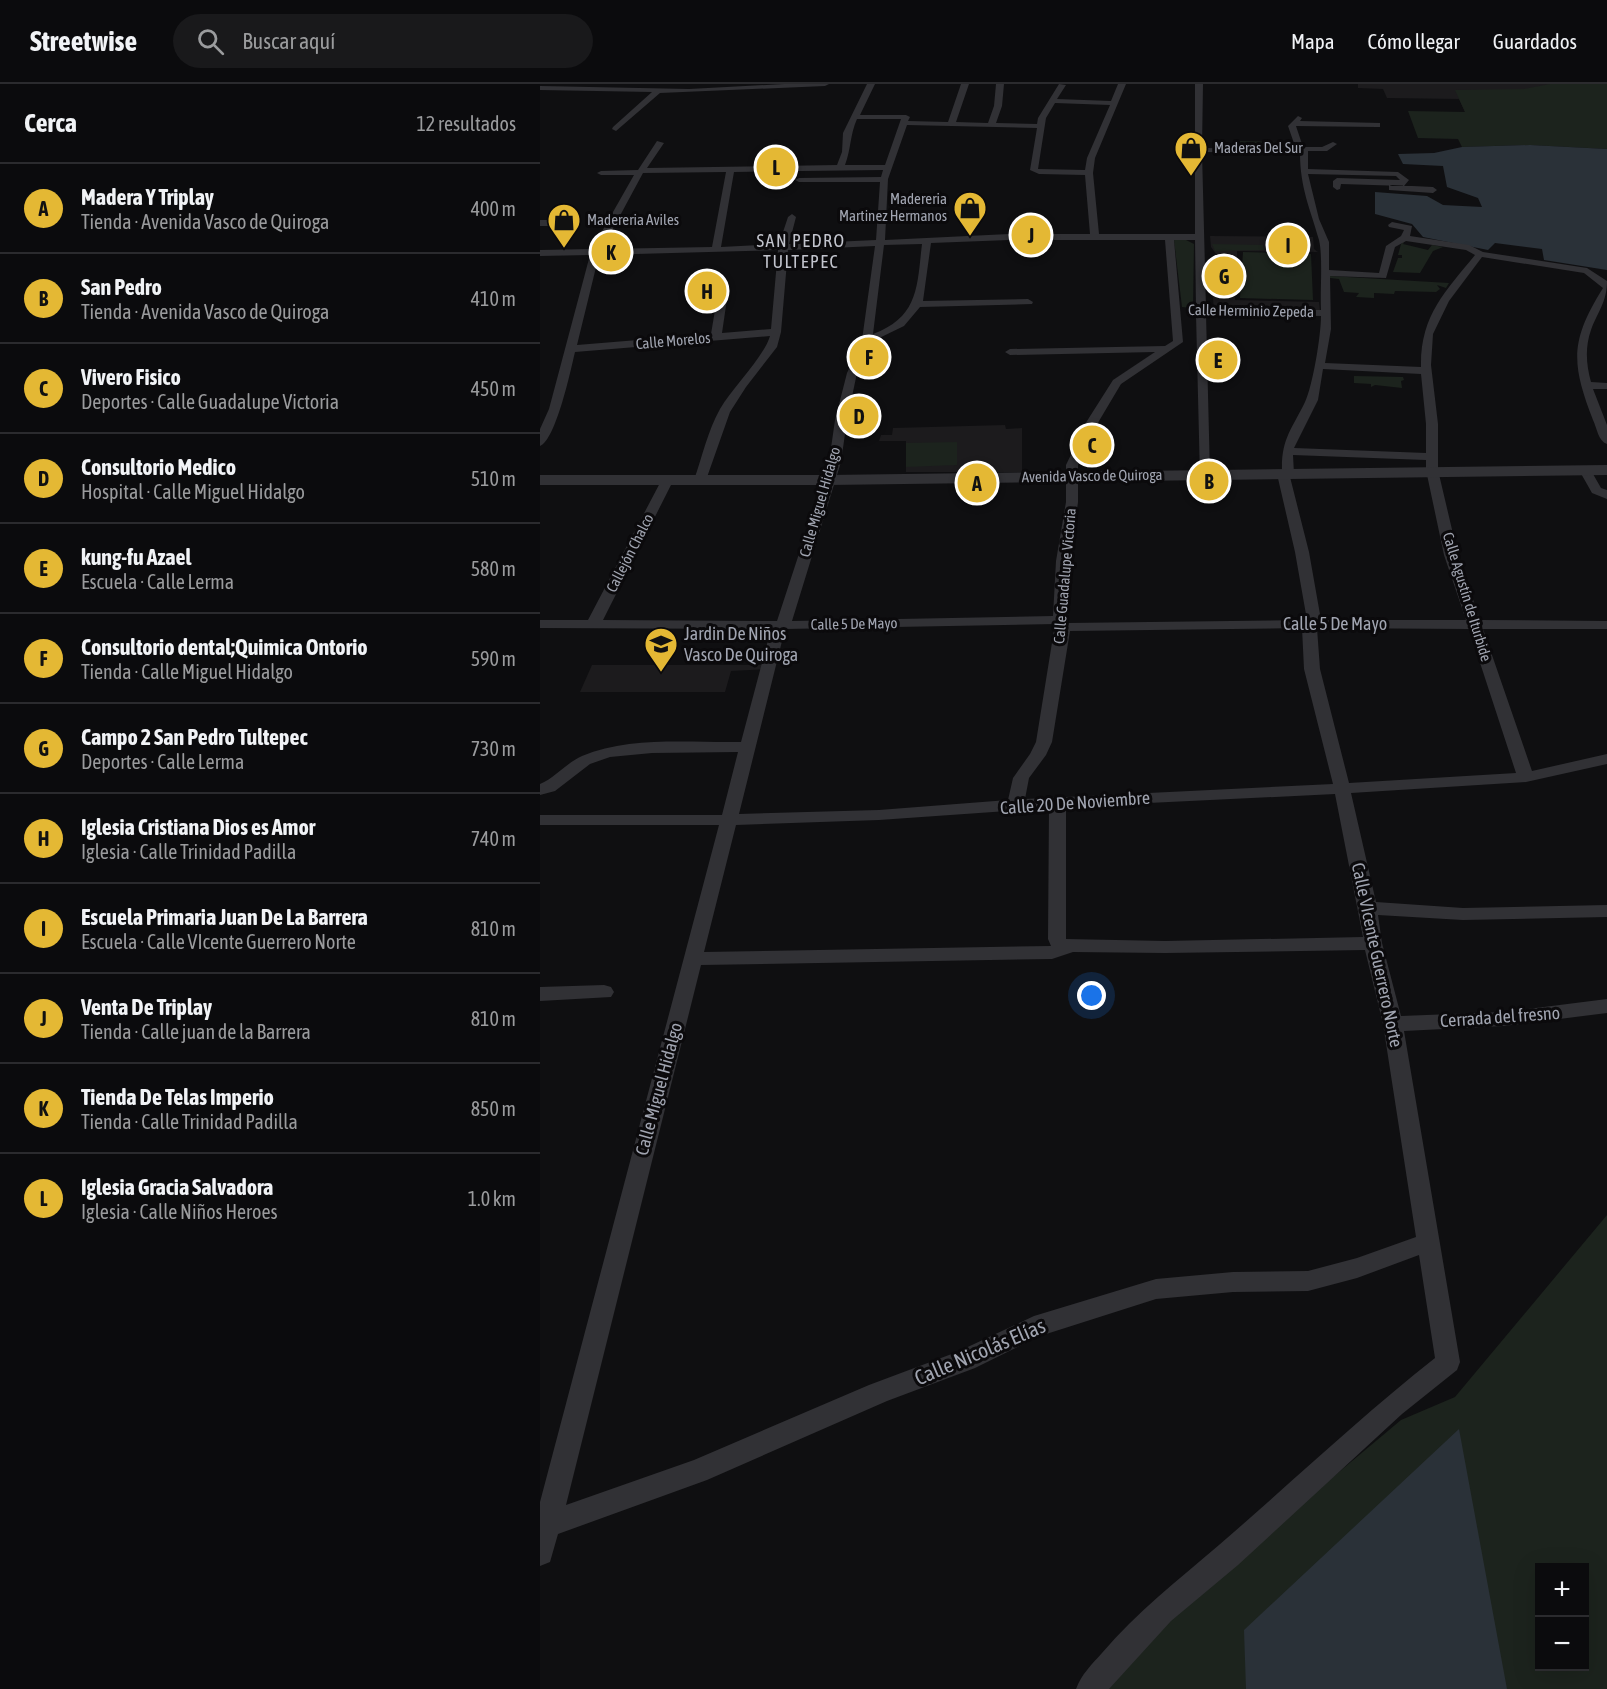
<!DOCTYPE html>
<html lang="es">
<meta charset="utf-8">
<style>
:root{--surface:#0b0b0d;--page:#19191b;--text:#f1f3f6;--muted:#9a9b9d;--line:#2b2b2e;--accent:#e4b834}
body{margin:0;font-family:"Asap Condensed",sans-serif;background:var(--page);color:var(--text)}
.controls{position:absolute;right:18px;bottom:18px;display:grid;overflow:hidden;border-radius:0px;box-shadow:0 6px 24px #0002}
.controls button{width:54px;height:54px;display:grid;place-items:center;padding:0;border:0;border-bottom:2px solid var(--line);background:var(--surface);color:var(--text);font:30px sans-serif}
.you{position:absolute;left:552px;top:912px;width:21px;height:21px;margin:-15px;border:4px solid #fff;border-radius:50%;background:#1a73e8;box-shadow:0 0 0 9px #1a73e833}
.badge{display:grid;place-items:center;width:39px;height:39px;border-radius:50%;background:var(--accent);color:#111;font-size:20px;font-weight:700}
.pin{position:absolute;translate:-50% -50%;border:3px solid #fff;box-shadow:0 2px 6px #0006}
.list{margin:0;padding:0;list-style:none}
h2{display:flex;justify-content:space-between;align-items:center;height:78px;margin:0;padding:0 24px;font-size:26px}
h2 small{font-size:20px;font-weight:400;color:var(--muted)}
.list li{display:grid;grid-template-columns:39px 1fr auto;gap:18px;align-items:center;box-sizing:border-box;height:90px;padding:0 24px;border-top:2px solid var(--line)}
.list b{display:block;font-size:22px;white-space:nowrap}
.list p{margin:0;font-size:20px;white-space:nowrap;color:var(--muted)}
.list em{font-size:20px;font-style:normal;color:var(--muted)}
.icon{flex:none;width:33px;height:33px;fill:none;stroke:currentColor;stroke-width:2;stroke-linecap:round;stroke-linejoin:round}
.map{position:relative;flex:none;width:1067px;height:1605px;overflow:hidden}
header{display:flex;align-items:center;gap:36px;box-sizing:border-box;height:84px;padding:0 30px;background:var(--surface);border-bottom:2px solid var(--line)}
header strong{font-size:28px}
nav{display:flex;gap:33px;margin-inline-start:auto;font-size:21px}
.search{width:420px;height:54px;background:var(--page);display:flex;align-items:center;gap:15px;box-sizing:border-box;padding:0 21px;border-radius:33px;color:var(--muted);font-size:22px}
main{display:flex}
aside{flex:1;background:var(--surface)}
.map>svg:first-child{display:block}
</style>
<header>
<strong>Streetwise</strong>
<div class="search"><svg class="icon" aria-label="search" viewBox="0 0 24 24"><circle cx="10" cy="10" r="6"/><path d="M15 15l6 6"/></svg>Buscar aquí</div>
<nav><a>Mapa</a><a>Cómo llegar</a><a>Guardados</a></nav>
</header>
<main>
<aside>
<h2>Cerca<small>12 resultados</small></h2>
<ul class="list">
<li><span class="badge">A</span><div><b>Madera Y Triplay</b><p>Tienda · Avenida Vasco de Quiroga</p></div><em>400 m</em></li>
<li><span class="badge">B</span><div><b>San Pedro</b><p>Tienda · Avenida Vasco de Quiroga</p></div><em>410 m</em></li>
<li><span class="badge">C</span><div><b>Vivero Fisico</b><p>Deportes · Calle Guadalupe Victoria</p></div><em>450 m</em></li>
<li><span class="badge">D</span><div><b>Consultorio Medico</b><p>Hospital · Calle Miguel Hidalgo</p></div><em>510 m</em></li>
<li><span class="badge">E</span><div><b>kung-fu Azael</b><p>Escuela · Calle Lerma</p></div><em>580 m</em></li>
<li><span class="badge">F</span><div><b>Consultorio dental;Quimica Ontorio</b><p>Tienda · Calle Miguel Hidalgo</p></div><em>590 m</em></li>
<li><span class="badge">G</span><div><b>Campo 2 San Pedro Tultepec</b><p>Deportes · Calle Lerma</p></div><em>730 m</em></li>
<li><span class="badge">H</span><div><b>Iglesia Cristiana Dios es Amor</b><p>Iglesia · Calle Trinidad Padilla</p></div><em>740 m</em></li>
<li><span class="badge">I</span><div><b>Escuela Primaria Juan De La Barrera</b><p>Escuela · Calle VIcente Guerrero Norte</p></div><em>810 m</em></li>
<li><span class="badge">J</span><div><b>Venta De Triplay</b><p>Tienda · Calle juan de la Barrera</p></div><em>810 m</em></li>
<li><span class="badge">K</span><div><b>Tienda De Telas Imperio</b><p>Tienda · Calle Trinidad Padilla</p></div><em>850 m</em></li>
<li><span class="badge">L</span><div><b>Iglesia Gracia Salvadora</b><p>Iglesia · Calle Niños Heroes</p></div><em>1.0 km</em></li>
</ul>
</aside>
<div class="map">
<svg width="1067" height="1605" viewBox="0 0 1067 1605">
<rect width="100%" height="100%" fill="#0f0f11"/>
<path fill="#1c1b1d" d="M 818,0 L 1032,0 L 1067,49 L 925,28 L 919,15 L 847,14 L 843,5 L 818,4 Z
M 670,152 L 773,153 L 774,165 L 778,168 L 697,167 L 697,180 L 680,179 L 679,174 L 671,163 Z
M 672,203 L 695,203 L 695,216 L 779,218 L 780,227 L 674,226 Z
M 465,341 L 466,345 L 482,344 L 482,388 L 366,388 L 366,357 L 339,357 L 341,351 L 352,351 L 353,344 Z
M 52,581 L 233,581 L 227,585 L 191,587 L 185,608 L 40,608 Z"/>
<path fill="#1c231d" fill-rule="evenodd" d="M 1010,0 L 1067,0 L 1067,65 L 990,61 L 922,63 L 918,55 L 878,54 L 868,27 L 925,28 L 915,6 L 984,5 Z
M 694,57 L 745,58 L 745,61 L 752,61 L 754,66 L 695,65 Z
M 634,156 L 646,156 L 654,160 L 653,224 L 642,223 Z
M 865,157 L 863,160 L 888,166 L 892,161 L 903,163 L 893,167 L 880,189 L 853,188 L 858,174 L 862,174 L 862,171 L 858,171 L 861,160 Z
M 672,160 L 723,161 L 724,166 L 675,167 Z
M 703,168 L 771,170 L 773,216 L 700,214 Z
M 790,192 L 909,199 L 906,204 L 897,201 L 900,205 L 896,208 L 855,207 L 854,210 L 834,209 L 834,214 L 816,213 L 819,209 L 804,208 L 799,195 L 790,194 Z
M 814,292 L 863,293 L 864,296 L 861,297 L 862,304 L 835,301 L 831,303 L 831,300 L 814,299 Z
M 417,358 L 417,381 L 366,383 L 366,359 Z
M 1067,1131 L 1067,1605 L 561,1605 L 568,1594 L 694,1476 L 861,1336 L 915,1313 ZM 999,1484 L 1044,1484 L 1044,1582 L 999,1582 Z"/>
<path fill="#2a3138" d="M 990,61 L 1067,65 L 1067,186 L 1004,176 L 1002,165 L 955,159 L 948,166 L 883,153 L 872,140 L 835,130 L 835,108 L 887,112 L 903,121 L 942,123 L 938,114 L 907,103 L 903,82 L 863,80 L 858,70 L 894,69 L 922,63 Z
M 919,1345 L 967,1605 L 706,1605 L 704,1546 Z"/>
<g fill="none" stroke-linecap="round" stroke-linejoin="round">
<path fill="#313135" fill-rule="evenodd" d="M 244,0 L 289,0 L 285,2 L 120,9 L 76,47 L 72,45 L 73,43 L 112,8 L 0,6 L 0,2 L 149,5 Z
M 327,0 L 335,0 L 320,31 L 366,31 L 370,33 L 368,37 L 408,38 L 421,0 L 429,0 L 416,38 L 448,39 L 454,22 L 456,0 L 464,0 L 462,22 L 456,39 L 497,40 L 498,34 L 519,0 L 526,1 L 517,15 L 571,17 L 578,0 L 586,0 L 555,74 L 553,89 L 559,150 L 655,150 L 655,0 L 663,0 L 662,64 L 756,65 L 748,42 L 758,32 L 762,34 L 760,37 L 840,39 L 840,43 L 837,43 L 756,42 L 763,63 L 782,63 L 793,58 L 797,60 L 787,67 L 768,67 L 768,85 L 858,88 L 869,96 L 864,102 L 801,100 L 800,105 L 797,106 L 793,103 L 793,97 L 797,94 L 860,96 L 856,92 L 768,90 L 779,135 L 789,158 L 789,186 L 839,189 L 846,162 L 861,152 L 864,146 L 849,143 L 848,141 L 852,138 L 872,142 L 870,152 L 929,161 L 943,168 L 1047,184 L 1067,197 C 1067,218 1058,227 1051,246 C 1045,263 1046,280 1051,298 L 1067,299 L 1067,305 L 1053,305 L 1067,341 L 1067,360 C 1058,357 1057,344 1053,336 C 1031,279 1030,257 1063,204 L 1044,189 L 942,173 L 909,217 L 893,250 L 891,281 L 898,340 L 898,386 L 918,471 L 940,536 L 1067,537 L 1067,545 L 943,545 L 992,687 L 1067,670 L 1067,680 L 986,698 L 811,709 L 836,818 L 923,824 L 1067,821 L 1067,833 L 923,836 L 838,831 L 842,859 L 861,932 L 963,928 L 1067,915 L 1067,929 L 963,942 L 864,947 L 920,1278 L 917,1286 L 862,1330 L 698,1481 L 631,1537 L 569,1605 L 536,1605 C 541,1591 552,1580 562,1569 C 597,1528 638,1496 679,1461 C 751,1399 820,1333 895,1274 L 879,1171 L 817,1194 L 768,1207 L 693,1208 L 616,1215 L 500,1252 L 435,1284 L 347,1317 L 167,1396 L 18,1450 L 10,1478 L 0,1482 L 0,1418 L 179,741 L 0,741 L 0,731 L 182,731 L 198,668 L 112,669 L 70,673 L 50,680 L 15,707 L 0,711 L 0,700 C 15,694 26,679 42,672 C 90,652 149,659 201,658 L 231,545 L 0,544 L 0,536 L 48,536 L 121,397 L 127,393 L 133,397 L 63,536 L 237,537 L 289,378 L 295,336 L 307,289 L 322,256 L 335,162 L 248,166 L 241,248 L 237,263 L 206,303 L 190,328 L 166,396 L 160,400 L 154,396 C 162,373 168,346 180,325 C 193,303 224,273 230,252 L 35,268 C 31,285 16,356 0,362 L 0,345 L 9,325 L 50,171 L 0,172 L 0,166 L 52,165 L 94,91 L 61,91 L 57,89 L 61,87 L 98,86 L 117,57 L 124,59 L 107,84 L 297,81 L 302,68 L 303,49 ZM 515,19 L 570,21 L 547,74 L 545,86 L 498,85 L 506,34 ZM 317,35 L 361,35 L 345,81 L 305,81 C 311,66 310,50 317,35 ZM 367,41 L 497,44 L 490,86 L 499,90 L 545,91 L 550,150 L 469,150 L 345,156 L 348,95 ZM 662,68 L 760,69 C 760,104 770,124 779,156 C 783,173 780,207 781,226 L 666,224 ZM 343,86 L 341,93 L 259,94 L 255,96 L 259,98 L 340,98 L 336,156 L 249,160 L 256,133 L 252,130 L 248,133 L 239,160 L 181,163 L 194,88 ZM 186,88 L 172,163 L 62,165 L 103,89 ZM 469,156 L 625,156 L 633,257 L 625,262 L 470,265 L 465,268 L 470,271 L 615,268 L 573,296 L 547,337 L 526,381 L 526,418 L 516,477 L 513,532 L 252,537 L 301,378 L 307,336 L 317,289 L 331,258 L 364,242 L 380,223 L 492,220 L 493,218 L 488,215 L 383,217 L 391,159 ZM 634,156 L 655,156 L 656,224 L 647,227 L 656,230 L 660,394 L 664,395 L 670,391 L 666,230 L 781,232 C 781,251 773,301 765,318 C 752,345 741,355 742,387 L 737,390 L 755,468 L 767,536 L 528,539 L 527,536 L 530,477 L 538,418 L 538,381 L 559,337 L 581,300 L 643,258 ZM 866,157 L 926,166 L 935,171 C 905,208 880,232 881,283 L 785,279 L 791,245 L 790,192 L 846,194 L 855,163 ZM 382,160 C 377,202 379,233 333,250 L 344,161 ZM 238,166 L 231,245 L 182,249 L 188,208 L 183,205 L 178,208 L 171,250 L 37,261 L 59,171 ZM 783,285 L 881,290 L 886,340 L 886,369 L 754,364 L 778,316 ZM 753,371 L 886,376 L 886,386 L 904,471 L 926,536 L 781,536 L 769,468 L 750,393 L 754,390 ZM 515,540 L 496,658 L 490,670 L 473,694 L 468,716 L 339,726 L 199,730 L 245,545 ZM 762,544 L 764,585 L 793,700 L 485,715 L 489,694 L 506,671 L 512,658 L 530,547 ZM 777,544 L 929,545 L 976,689 L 809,699 L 780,585 ZM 795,710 L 823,853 L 625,857 L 526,855 L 526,723 ZM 509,724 L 508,855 L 511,862 L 164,868 L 196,741 L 339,736 ZM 825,866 L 843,940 L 876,1153 L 817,1174 L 768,1187 L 693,1188 L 616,1195 L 494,1232 L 417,1268 L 329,1301 L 154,1376 L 26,1421 L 161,881 L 512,875 L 533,868 L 625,869 Z
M 852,101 L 893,103 L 897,106 L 893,109 L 849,106 L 849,102 Z
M 0,136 L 14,136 L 18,139 L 14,142 L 0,142 Z
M 1045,382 L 1049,383 L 1061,404 L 1067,406 L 1067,415 L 1052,409 L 1039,386 Z
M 64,901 L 71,903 L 74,908 L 71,913 L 0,917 L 0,903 Z"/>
<path fill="#313135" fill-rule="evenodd" d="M 1067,381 L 1067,391 L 289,401 L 0,401 L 0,391 L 289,391 Z"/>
</g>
<defs>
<g id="shop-pin" transform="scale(1.725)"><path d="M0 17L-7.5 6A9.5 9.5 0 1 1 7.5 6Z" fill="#e4b834" stroke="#0b0a0c"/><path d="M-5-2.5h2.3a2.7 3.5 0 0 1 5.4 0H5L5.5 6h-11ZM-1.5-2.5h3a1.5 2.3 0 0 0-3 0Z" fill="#111"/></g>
<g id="school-pin" transform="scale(1.725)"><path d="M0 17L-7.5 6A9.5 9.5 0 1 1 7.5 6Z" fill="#e4b834" stroke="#0b0a0c"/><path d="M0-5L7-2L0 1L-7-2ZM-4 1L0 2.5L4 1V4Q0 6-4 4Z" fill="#111"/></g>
</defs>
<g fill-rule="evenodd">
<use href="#shop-pin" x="651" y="64"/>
<use href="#shop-pin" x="430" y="124"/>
<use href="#shop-pin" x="24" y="136"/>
<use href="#school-pin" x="121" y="560"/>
</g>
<g text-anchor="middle" stroke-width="6" stroke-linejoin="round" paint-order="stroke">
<g font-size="15" fill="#a1a5b1" stroke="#0b0a0c" text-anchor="start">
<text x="674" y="69">Maderas Del Sur</text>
<text x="407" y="120" text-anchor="end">Madereria<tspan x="407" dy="17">Martinez Hermanos</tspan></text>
<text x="47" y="141">Madereria Aviles</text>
</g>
<g font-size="15" fill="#a1a5b1" stroke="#0b0a0c">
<text transform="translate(711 227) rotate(1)" y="5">Calle Herminio Zepeda</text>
<text transform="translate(133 257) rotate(-5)" y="5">Calle Morelos</text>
<text transform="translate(552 392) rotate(-1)" y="5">Avenida Vasco de Quiroga</text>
<text transform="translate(280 418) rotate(-74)" y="5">Calle Miguel Hidalgo</text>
<text transform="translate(90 469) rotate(-63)" y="5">Callejón Chalco</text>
<text transform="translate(525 492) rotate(-85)" y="5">Calle Guadalupe Victoria</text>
<text transform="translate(927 513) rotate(73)" y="5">Calle Agustín de Iturbide</text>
<text transform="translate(314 540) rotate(-1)" y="5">Calle 5 De Mayo</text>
</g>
<g font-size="18" letter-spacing="1.5" fill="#c2c4cd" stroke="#0b0a0c">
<text x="261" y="163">SAN PEDRO<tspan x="261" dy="21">TULTEPEC</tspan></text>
</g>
<g font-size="18" fill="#a1a5b1" stroke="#0b0a0c">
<text x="795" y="546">Calle 5 De Mayo</text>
<text transform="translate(535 719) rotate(-4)" y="6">Calle 20 De Noviembre</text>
<text transform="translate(837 871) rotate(78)" y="6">Calle VIcente Guerrero Norte</text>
<text transform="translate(960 933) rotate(-4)" y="6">Cerrada del fresno</text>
<text transform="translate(119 1005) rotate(-75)" y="6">Calle Miguel Hidalgo</text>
</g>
<g font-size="18" fill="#a1a5b1" stroke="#0b0a0c" text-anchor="start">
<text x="144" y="556">Jardin De Niños<tspan x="144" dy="21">Vasco De Quiroga</tspan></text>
</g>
<g font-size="21" fill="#a1a5b1" stroke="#0b0a0c">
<text transform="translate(440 1268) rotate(-23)" y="7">Calle Nicolás Elías</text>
</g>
</g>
</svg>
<div class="controls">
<button>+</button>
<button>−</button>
</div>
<div class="you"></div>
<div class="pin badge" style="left:437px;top:399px">A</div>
<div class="pin badge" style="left:669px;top:397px">B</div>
<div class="pin badge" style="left:552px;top:361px">C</div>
<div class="pin badge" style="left:319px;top:332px">D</div>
<div class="pin badge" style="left:678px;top:276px">E</div>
<div class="pin badge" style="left:329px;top:273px">F</div>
<div class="pin badge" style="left:684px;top:192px">G</div>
<div class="pin badge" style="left:167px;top:207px">H</div>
<div class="pin badge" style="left:748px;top:161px">I</div>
<div class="pin badge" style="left:491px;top:151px">J</div>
<div class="pin badge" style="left:71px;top:168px">K</div>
<div class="pin badge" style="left:236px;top:83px">L</div>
</div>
</main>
